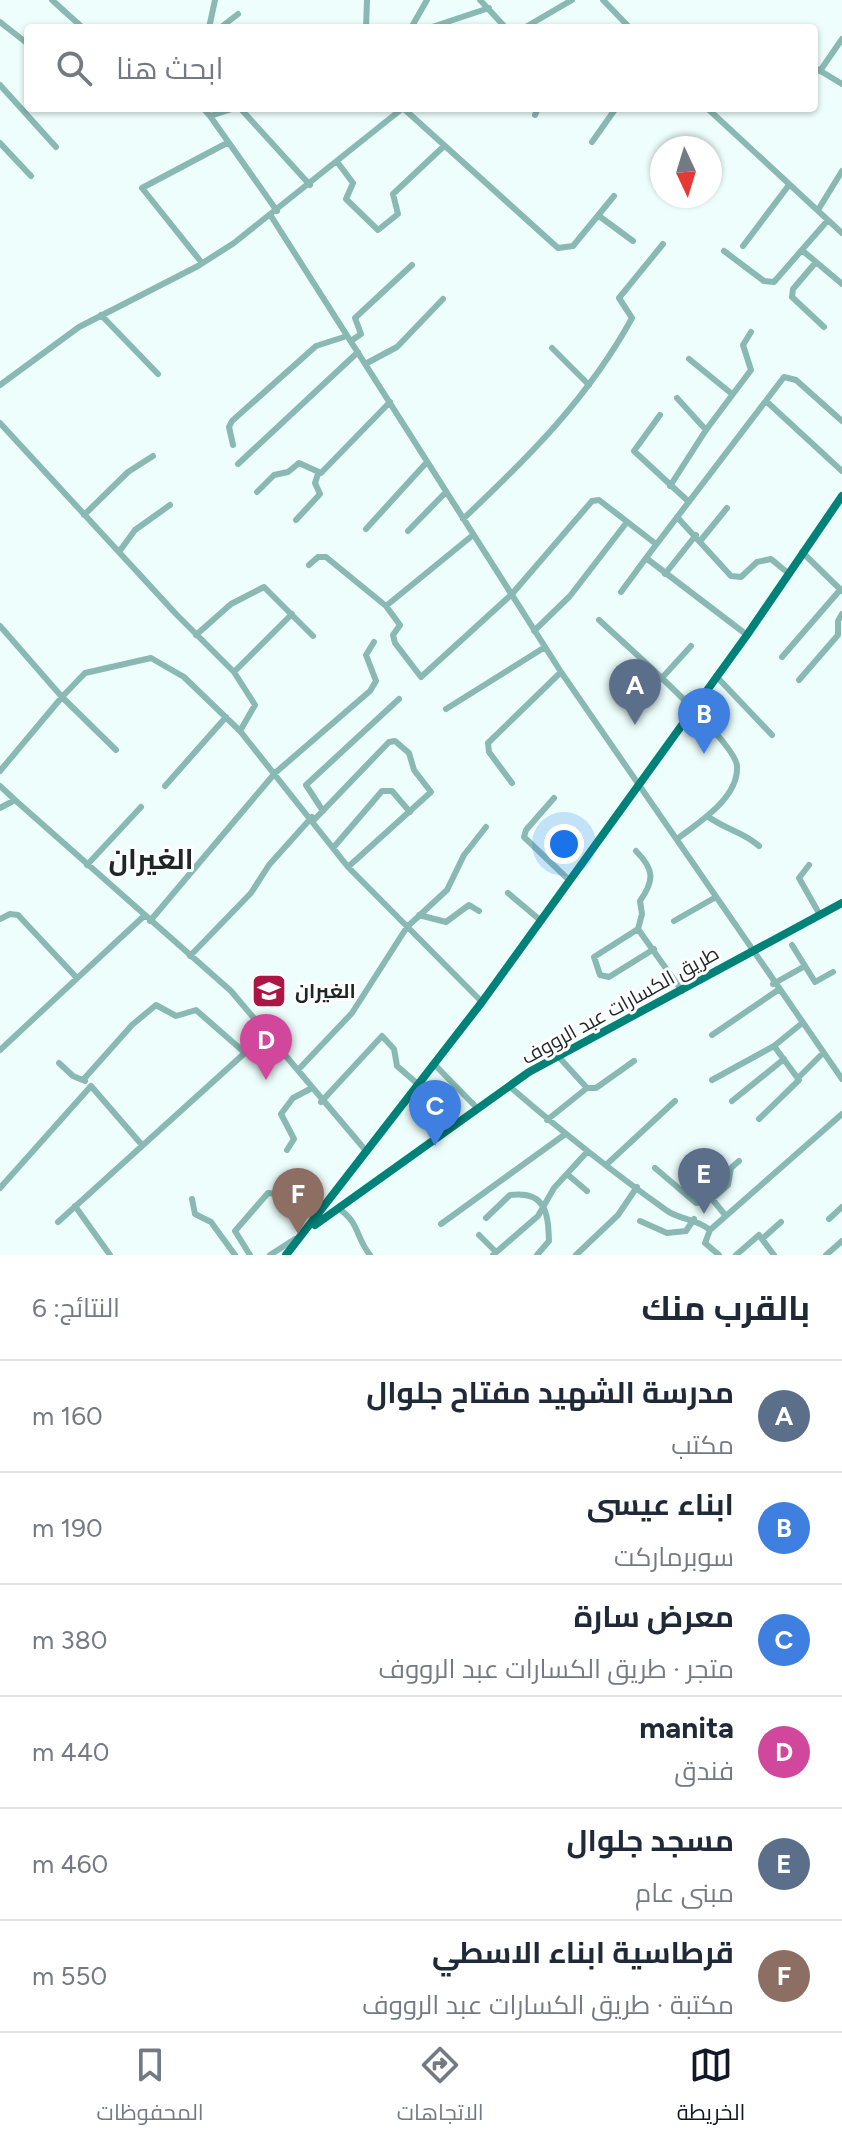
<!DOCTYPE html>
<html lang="ar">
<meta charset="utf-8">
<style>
:root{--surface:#fff;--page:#f2f2f3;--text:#1f2937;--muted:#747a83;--line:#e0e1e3;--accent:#111827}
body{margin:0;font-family:Figtree,Cairo,sans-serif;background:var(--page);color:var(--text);direction:rtl}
.compass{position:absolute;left:650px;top:136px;width:72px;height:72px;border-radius:50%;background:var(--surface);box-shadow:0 2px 6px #0004;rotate:176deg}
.you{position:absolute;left:564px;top:844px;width:28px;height:28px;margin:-20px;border:6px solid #fff;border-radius:50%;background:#1a73e8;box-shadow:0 0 0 12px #1a73e833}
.badge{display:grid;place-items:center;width:52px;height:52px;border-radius:50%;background:var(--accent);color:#fff;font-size:26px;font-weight:700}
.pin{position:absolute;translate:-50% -66px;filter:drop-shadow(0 2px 4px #0008)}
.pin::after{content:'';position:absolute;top:42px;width:28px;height:24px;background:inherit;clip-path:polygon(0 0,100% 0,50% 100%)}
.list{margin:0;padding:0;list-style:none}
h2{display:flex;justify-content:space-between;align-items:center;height:104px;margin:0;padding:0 32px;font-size:34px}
h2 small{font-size:26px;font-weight:400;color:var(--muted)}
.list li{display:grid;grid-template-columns:52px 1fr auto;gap:24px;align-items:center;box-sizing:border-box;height:112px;padding:0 32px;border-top:2px solid var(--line)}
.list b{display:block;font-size:30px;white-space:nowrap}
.list p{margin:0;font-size:26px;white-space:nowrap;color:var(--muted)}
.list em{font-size:26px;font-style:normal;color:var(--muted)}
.icon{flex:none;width:44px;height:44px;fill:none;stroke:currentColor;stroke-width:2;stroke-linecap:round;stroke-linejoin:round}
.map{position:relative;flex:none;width:842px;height:1255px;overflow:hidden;direction:ltr}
.search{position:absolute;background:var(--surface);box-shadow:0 2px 6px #0004;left:24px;right:24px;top:24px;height:88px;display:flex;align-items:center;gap:20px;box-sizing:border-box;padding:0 28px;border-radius:8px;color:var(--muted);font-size:30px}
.sheet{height:776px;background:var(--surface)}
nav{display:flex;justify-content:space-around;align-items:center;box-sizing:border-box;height:112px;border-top:2px solid var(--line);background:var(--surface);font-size:22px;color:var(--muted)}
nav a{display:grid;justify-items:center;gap:4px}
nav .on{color:var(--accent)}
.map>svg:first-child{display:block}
</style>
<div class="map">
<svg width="842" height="1255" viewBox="0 0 842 1255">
<rect width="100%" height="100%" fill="#edfefc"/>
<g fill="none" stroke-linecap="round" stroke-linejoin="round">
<path stroke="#8ab9b3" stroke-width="6" d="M 52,0 L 83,28
M 480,0 L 506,28
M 603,0 L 630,28
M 0,22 L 28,44
M 209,28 L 215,0
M 220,28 L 238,14
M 366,28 L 367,0
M 411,28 L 427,0
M 429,28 L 489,8
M 524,28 L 572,0
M 814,67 L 842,84
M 820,71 L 842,39
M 0,85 L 56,147
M 203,108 L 210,116 L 235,108
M 240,108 L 310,185
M 403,108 L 558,248 L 573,246 L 614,196
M 707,108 L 842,233
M 535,115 L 538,108
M 210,116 L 277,211
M 592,142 L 616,108
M 0,143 L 31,176
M 338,163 L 353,183 L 346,199 L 378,230 L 398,214 L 393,194 L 443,147
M 818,210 L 842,171
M 271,216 L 561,672 L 842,1079
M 599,216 L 633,241
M 743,246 L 789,185
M 724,251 L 764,281 L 774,282 L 828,220
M 803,251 L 842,284
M 816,262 L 793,289 L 792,297 L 824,327
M 202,263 L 142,188 L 227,143
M 101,315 L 158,374
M 351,341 L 361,334 L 355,318 L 412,265
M 552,348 L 589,385
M 689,359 L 732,394
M 367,363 L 397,347 L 443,299
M 0,385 L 79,327 L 198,266 L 234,243 L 403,108
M 677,398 L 706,430
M 766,401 L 842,471
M 660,415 L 634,451 L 689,502
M 0,423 L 176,614 L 234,672 L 255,705 L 240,731 L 348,867 L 482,1002
M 233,445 L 229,427 L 232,421 L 316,346 L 347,336
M 238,464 L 358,352
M 670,486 L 706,430 L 751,370 L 743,345 L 751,332
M 257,492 L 274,475 L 288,472 L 299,463 L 321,473 L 390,402
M 84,515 L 128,472 L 153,456
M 677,517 L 731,576 L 741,577 L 757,562 L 771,559 L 788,573
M 463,519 C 528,458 589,397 632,318 L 619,298 L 663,244
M 296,520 L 320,494 L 315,483 L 318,474
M 366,529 L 427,462
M 408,531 L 446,492
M 701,540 L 727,508
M 119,552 L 135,530 L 170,505
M 802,552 L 842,591
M 646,558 L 784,377 L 796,380 L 842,421
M 309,565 L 318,557 L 326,557 L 386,606 L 400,625 L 393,635 L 395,643 L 421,677 L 512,594 L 592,501 L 599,500 L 656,544
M 665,574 L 696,535
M 621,592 L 646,558 L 747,635
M 386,606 L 473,535
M 599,620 C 622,641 736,742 737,766 C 739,798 698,823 677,839
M 0,626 L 62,697 L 0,771
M 534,631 L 570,596 L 627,522
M 196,635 L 231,604 L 264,587 L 313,636
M 782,657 L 840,590
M 234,672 L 292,614
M 716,676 L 772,735
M 661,679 L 691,646
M 799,680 L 838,635 L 838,621 L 842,614
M 446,709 L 545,647
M 116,750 L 62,697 L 85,673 L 151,658 L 184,677 L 240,731
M 512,783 L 489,752 L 488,743 L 561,672
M 0,786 L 15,800
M 165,786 L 226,717
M 554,798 L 526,830 L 524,837 L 569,880
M 0,808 L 15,800 L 231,991 L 367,1152
M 323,811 L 306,785 L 399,699
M 707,816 C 728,831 742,831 759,846
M 314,820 L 389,742 L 395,741 L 409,753 L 414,770 L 431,792 L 348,867
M 333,848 L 382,791 L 392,791 L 410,812
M 636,851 C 654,869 655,880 640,901 L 642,914 L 638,929 L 682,991
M 87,865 L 141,807
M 809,865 L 799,878 L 820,915
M 508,893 L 540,920
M 419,915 L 446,922 L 469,905 L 479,911
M 0,919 L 10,914 L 18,915 L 76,977
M 150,921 L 275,773 L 370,691 L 376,681 L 366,655 L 374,642
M 674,921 L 716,897
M 638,929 L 594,957 L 600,975 L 609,977 L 654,949
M 792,945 L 815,982 L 833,972
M 190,956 L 251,893 L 269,865 L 312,817
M 773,984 L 805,966
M 712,1035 L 778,990
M 0,1050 L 144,916
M 557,1055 L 587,1088
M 59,1063 L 73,1076 L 85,1081
M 435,1065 L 477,1108
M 298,1070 L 352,1013 L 407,927 L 447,890 L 464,855 L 486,827
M 799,1077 L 823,1053
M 83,1080 L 132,1025 L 156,1005 L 176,1016 L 196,1010 L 244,1052
M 712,1080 L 774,1046 L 801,1024
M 509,1086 C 560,1130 611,1171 666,1210 C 679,1220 696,1218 710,1230
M 732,1101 L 784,1059
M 321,1102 L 382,1036 L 394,1049 L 397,1066 L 420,1086
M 759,1119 L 799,1080 L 774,1046
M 547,1120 L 587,1088 L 596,1088 L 634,1061
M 287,1150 L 294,1139 L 281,1114 L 293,1098 L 310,1089
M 606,1165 L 675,1101
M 655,1168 L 696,1203 L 712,1199 L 728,1185 L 731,1168 L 739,1161
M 567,1174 L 587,1191
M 0,1188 L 91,1086 L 142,1145
M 192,1199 L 195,1214 L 211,1222 L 235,1255
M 712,1199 L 726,1216
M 75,1206 L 110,1255
M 338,1208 C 360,1223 355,1236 370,1255
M 486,1218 L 510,1195 C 547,1190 548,1215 549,1241 L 537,1255
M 829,1219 L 842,1207
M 640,1221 L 667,1233 L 686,1231 L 694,1219
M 58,1222 L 268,1032
M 441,1224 L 564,1135
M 479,1235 L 496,1252
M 762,1239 L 781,1222
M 250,1255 L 235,1231 L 268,1193 L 276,1194 L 295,1215
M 270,1255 L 295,1239
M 493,1255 L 538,1216 L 554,1188 L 587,1152
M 576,1255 L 618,1215 L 637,1187
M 719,1255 L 705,1243 L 710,1230 L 842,1114
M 736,1255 L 759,1235 L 774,1255
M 826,1255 L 842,1241"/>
<path stroke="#008278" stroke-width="8" d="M 315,1225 L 529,1072 L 842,903
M 286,1255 L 482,1002 L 747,635 L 842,496"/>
</g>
<defs>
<g id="school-square" transform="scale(1.8)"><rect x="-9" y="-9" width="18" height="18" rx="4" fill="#ab1645" stroke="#fff"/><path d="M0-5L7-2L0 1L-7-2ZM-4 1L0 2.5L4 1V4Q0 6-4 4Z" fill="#fff"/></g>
</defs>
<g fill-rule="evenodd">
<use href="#school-square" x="269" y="991"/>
</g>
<g text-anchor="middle" stroke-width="6" stroke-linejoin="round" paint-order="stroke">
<g font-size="20" font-weight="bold" fill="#1f2726" stroke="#fff" text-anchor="start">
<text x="295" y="998">الغيران</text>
</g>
<g font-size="20" fill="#1f2726" stroke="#fff">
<text transform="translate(620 1005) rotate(-29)" y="7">طريق الكسارات عبد الرووف</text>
</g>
<g font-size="28" font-weight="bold" fill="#1f2726" stroke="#fff">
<text x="151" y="869">الغيران</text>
</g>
</g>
</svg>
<svg class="compass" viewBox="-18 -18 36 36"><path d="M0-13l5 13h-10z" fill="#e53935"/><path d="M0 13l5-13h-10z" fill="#747a83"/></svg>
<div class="you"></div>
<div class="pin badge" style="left:635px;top:725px;background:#5c6f8a">A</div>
<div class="pin badge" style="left:704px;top:754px;background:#3f7fe0">B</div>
<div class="pin badge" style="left:435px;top:1146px;background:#3f7fe0">C</div>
<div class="pin badge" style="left:266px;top:1080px;background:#d1479c">D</div>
<div class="pin badge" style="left:704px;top:1214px;background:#5c6f8a">E</div>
<div class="pin badge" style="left:298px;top:1234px;background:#8d6e63">F</div>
<div class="search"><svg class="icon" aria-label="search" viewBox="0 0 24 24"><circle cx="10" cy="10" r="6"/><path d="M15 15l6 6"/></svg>ابحث هنا</div>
</div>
<section class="sheet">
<h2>بالقرب منك<small>النتائج: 6</small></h2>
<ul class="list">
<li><span class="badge" style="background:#5c6f8a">A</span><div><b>مدرسة الشهيد مفتاح جلوال</b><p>مكتب</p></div><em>160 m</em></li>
<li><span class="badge" style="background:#3f7fe0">B</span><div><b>ابناء عيسى</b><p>سوبرماركت</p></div><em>190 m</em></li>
<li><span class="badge" style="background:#3f7fe0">C</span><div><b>معرض سارة</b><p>متجر · طريق الكسارات عبد الرووف</p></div><em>380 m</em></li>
<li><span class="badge" style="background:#d1479c">D</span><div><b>manita</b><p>فندق</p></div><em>440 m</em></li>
<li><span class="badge" style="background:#5c6f8a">E</span><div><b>مسجد جلوال</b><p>مبنى عام</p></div><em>460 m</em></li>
<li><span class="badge" style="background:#8d6e63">F</span><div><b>قرطاسية ابناء الاسطي</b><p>مكتبة · طريق الكسارات عبد الرووف</p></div><em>550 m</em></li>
</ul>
</section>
<nav>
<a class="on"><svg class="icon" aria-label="map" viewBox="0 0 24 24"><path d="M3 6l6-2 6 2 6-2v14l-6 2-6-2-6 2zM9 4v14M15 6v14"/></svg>الخريطة</a>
<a><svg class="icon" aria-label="directions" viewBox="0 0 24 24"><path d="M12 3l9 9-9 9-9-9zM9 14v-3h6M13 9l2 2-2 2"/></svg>الاتجاهات</a>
<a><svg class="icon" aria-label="saved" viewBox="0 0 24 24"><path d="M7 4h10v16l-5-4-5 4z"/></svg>المحفوظات</a>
</nav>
